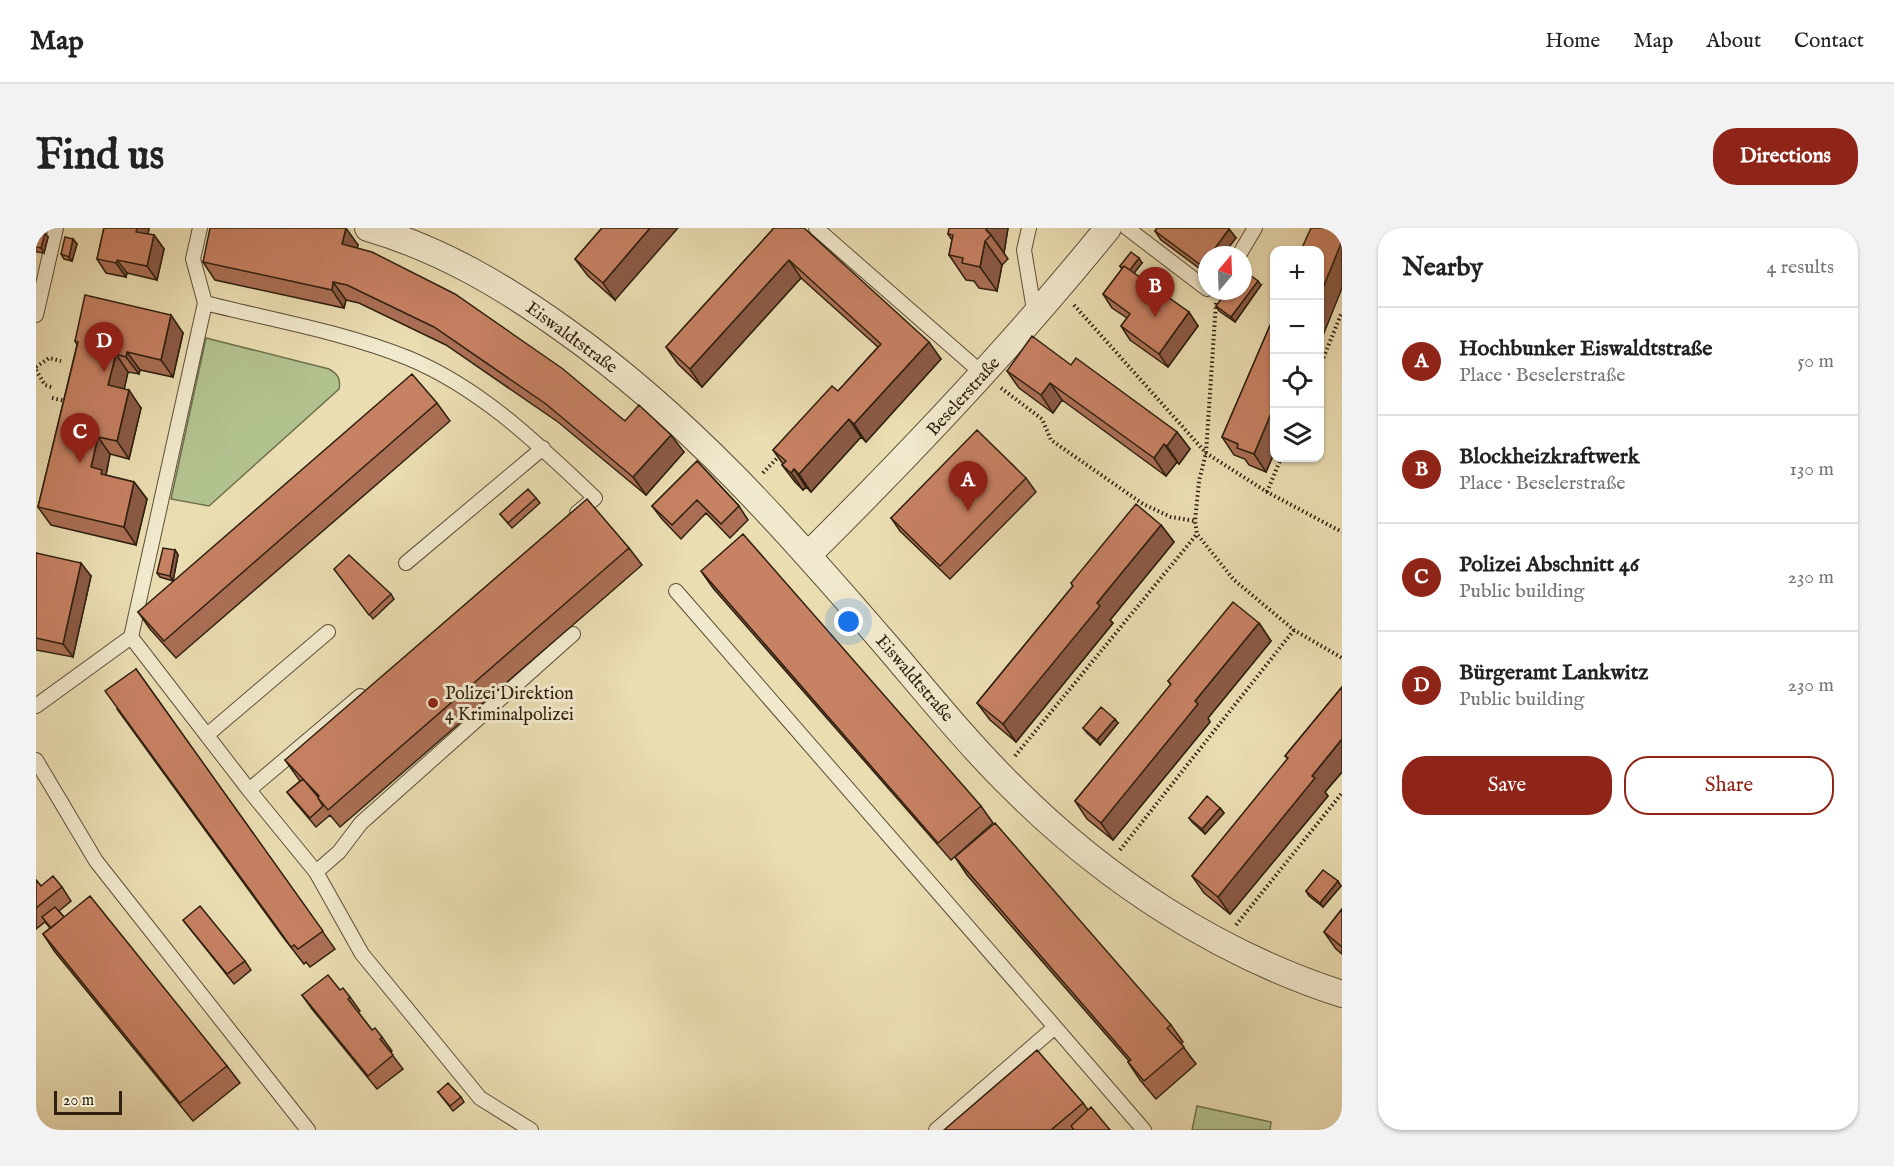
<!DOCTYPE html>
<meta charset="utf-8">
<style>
:root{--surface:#fff;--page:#f2f2f2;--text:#222;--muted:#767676;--line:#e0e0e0;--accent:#8f2418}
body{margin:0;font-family:"IM FELL English",serif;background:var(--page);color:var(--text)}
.controls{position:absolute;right:18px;top:18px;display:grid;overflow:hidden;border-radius:12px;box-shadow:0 2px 4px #0004}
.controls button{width:54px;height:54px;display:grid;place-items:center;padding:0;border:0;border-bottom:2px solid var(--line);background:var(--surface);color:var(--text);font:30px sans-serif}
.compass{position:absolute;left:1162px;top:18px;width:54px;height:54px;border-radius:50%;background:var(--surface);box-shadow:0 2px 4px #0004;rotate:19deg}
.scale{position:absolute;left:18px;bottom:15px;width:68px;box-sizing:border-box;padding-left:6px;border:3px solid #2f200f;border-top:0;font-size:16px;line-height:21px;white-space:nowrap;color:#2f200f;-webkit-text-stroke:4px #f1e9cd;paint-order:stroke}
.you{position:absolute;left:813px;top:394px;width:21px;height:21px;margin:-15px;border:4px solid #fff;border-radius:50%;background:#1a73e8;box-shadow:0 0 0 9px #1a73e833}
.badge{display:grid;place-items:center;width:39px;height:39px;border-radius:50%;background:var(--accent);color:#fff;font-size:20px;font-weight:700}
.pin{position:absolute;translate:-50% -50px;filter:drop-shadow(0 2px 3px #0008)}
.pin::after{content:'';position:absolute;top:32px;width:21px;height:18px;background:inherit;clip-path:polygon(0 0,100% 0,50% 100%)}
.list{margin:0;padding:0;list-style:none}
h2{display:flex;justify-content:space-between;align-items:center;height:78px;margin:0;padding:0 24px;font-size:26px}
h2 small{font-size:20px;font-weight:400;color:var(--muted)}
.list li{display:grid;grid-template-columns:39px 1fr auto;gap:18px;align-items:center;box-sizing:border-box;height:108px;padding:0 24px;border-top:2px solid var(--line)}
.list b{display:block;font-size:22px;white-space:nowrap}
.list p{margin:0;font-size:20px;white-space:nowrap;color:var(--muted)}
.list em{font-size:20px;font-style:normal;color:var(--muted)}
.actions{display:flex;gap:12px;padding:18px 24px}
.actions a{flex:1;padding:14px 0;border:2px solid var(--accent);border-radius:24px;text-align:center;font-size:21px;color:var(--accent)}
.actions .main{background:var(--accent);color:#fff}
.icon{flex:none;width:33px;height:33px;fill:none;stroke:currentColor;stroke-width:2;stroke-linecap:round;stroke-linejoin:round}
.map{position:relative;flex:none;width:1306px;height:902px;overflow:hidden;border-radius:24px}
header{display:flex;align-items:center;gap:36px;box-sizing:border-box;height:84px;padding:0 30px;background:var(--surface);border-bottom:2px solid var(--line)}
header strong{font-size:28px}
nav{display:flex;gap:33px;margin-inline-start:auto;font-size:21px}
.intro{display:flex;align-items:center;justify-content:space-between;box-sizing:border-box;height:144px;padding:0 36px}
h1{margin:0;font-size:42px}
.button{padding:15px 27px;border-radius:24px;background:var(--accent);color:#fff;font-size:21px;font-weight:700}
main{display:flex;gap:36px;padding:0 36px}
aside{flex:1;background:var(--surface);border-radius:24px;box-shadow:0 2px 4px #0004}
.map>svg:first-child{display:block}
</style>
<header>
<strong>Map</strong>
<nav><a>Home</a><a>Map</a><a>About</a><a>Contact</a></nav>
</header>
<div class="intro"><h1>Find us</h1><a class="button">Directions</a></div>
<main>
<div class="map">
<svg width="1306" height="902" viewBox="0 0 1306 902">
<rect width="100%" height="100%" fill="#eaddb2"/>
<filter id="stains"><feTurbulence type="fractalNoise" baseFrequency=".00333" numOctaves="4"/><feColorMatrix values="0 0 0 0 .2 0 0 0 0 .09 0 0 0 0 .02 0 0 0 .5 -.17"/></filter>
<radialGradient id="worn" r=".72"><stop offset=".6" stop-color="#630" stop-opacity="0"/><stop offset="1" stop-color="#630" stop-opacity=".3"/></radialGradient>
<path fill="#b2c28f" stroke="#70714f" stroke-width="1.5" d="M 170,110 L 293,141 C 302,146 305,151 303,161 L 173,278 L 135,271 Z
M 1161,878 L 1235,894 L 1234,902 L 1156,902 Z"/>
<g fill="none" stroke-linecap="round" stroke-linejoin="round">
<g stroke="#5e4f38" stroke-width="16">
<path id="lane" d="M 164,0 L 157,31 L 169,75 L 95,409 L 213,562 L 280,644 L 326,726 L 444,870 L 495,902
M 780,0 L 947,146
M 993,0 L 988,22 L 999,88
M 1091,0 L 1171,61
M 1203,27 L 1219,0
M 169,75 C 236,92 308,104 372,130 C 445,160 503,217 559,270 L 541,285
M 0,87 L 20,0
M 370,335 L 507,220
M 640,363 L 1019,799 L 900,902
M 0,478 L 95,409
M 171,507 L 292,404
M 0,532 L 60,633 L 272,902
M 213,562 L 324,468
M 280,644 L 303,624 L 325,595 L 537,406
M 1019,799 L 1108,902"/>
</g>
<g stroke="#5e4f38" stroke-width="28">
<path id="street" d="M 332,0 C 404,21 467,58 527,101 C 652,189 752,303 851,418 C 892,466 932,516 977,560 C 1069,652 1182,726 1306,766
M 772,327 C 877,223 979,115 1072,0"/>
</g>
<path stroke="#2f200f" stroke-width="4" stroke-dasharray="1.5 3" stroke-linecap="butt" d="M 1180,75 L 1170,225 L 1163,253 L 1159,293 L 1161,306 L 1198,352 L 1258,402 L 1306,430
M 1038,77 L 1170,225 L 1231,264 L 1306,304
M 1284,138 L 1306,84
M 0,139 L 13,130 L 25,133
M 0,142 L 9,157 L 18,160
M 965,160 L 1006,191 L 1015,212 L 1107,276 L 1135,289 L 1159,293
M 16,170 L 30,173
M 727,245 L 744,227
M 1231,264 L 1245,230
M 979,528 L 1161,306
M 1084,622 L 1258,402
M 1200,697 L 1306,565"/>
<use href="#lane" stroke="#f1e9cd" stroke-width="14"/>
<use href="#street" stroke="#f1e9cd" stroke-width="26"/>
</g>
<path fill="#ab6f55" stroke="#2f200f" stroke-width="1.5" d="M 68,0 L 113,0 L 112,6 L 118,7 L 128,21 L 121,52 L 91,45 L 90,49 L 70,45 L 61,31 Z
M 566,0 L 579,72 L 552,48 L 539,31 Z
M 738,0 L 905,131 L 830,214 L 825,209 L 775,264 L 770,259 L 767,262 L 759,254 L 746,237 L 747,236 L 737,222 L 802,163 L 842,119 L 765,50 L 666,159 L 642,136 L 630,119 Z
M 972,0 L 968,25 L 972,31 L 966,37 L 961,63 L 943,60 L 938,53 L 930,52 L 913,27 L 916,12 L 912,6 Z
M 1121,0 L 1193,0 L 1193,1 L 1200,10 L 1171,27 L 1171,46 L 1125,12 L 1119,3 Z
M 12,9 L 8,25 L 1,24 L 0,22 L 0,11 Z
M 37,11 L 41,16 L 36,33 L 28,31 L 25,26 Z
M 322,17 L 321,20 L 589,193 L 648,224 L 610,267 L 522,194 L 410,117 L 323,75 L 310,72 L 308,80 L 179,52 L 167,34 Z
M 1106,35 L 1098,45 L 1162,98 L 1132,139 L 1094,112 L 1085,98 L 1091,90 L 1076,80 L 1067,66 L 1086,41 L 1084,38 Z
M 1225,57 L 1199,94 L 1183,83 L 1180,78 Z
M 1239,86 L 1239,223 L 1230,244 L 1213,237 L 1209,231 L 1198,227 L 1186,209 Z
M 147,105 L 137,149 L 104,142 L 103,146 L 92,144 L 88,161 L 105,180 L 93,231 L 74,226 L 70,247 L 98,254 L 111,271 L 100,317 L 15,297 L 2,279 L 41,117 L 39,113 Z
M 1035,137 L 1141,204 L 1154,221 L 1143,236 L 1141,234 L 1130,248 L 1026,172 L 1017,185 L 983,160 L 971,143 Z
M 401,175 L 414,193 L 140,430 L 114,401 L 102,384 Z
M 661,233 L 703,278 L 712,292 L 694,310 L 670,285 L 645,311 L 626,291 L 616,278 Z
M 990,250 L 1000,264 L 914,351 L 864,303 L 855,290 Z
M 500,270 L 504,275 L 476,300 L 464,286 Z
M 1125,297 L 1138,314 L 1074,392 L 1077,395 L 980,514 L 954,492 L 941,475 L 1037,358 L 1035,355 Z
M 593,320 L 606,337 L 304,599 L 294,587 L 280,599 L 258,573 L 251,564 L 264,553 L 249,532 Z
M 139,322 L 142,327 L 137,353 L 124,349 L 121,345 Z
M 0,325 L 55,348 L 37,429 L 0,422 Z
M 298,341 L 355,366 L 358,371 L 337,391 Z
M 665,343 L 945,578 L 957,595 L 915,632 L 677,360 Z
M 1223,395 L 1235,413 L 1172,490 L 1174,494 L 1077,612 L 1051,591 L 1039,573 L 1135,457 L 1132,453 Z
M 100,441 L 299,721 L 274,739 L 270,734 L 268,736 L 247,709 L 81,481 Z
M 1306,459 L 1306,544 L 1289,564 L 1292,568 L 1194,686 L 1168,665 L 1156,648 L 1252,531 L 1249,528 Z
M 1082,495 L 1064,517 L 1051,505 L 1047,500 Z
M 1184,580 L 1188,585 L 1169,606 L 1156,594 L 1153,590 Z
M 919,629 L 1135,797 L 1147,814 L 1145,816 L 1160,836 L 1120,871 L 1104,852 L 1092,834 L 1093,833 L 931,647 Z
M 0,652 L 5,658 L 26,659 L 35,673 L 23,683 L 28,689 L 191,838 L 204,855 L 157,893 L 19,724 L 7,706 L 14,700 L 9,694 L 0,701 Z
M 1305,658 L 1287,679 L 1273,668 L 1270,663 Z
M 1306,681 L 1306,726 L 1300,721 L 1288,704 Z
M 147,692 L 209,733 L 215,742 L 198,756 Z
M 304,762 L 314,769 L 324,783 L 322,784 L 336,802 L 346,809 L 356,823 L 354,824 L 367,841 L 341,861 L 276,781 L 266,767 Z
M 402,864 L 425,869 L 428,874 L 417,883 Z
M 1047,875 L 1052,882 L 1074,902 L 908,902 Z"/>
<path fill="#8b5a45" stroke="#2f200f" stroke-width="1.5" d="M 101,0 L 113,0 L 110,17 L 100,4 Z
M 310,0 L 322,17 L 318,33 L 306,16 Z
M 614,0 L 642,0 L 579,72 L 567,55 Z
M 951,0 L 972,0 L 968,25 L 955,7 L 950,2 Z
M 1193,1 L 1200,10 L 1187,27 L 1174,27 Z
M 9,5 L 12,9 L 8,25 L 5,20 Z
M 118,7 L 128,21 L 121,52 L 111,38 Z
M 37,11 L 41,16 L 36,33 L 33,29 Z
M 949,13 L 966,37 L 961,63 L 944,39 Z
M 1306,13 L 1306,60 L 1284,115 L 1284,67 Z
M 1103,30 L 1106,35 L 1095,49 L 1092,44 Z
M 1171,31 L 1171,45 L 1166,38 Z
M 81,32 L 91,45 L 90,49 L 80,35 Z
M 753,32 L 765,50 L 666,159 L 654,141 Z
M 1222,53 L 1225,57 L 1199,94 L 1195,89 Z
M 297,54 L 310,72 L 308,80 L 296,62 Z
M 1153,84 L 1162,98 L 1132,139 L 1123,126 Z
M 135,87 L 147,105 L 137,149 L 125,132 Z
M 893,114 L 905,131 L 830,214 L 818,196 Z
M 91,124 L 104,142 L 103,146 L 90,129 Z
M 80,126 L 92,144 L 85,175 L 72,157 Z
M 1014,155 L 1026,172 L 1017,185 L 1005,167 Z
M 93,162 L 105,180 L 93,231 L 81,213 Z
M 1239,176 L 1239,223 L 1230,244 L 1218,226 Z
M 813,191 L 825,209 L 775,264 L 763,246 Z
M 1141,204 L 1154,221 L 1143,236 L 1131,218 Z
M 635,207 L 648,224 L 610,267 L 597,249 Z
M 62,209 L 74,226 L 70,247 L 78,259 L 55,239 Z
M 1128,216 L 1141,234 L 1130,248 L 1118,230 Z
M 758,241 L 770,259 L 767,262 L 755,245 Z
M 98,254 L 111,271 L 100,317 L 88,299 Z
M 1125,297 L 1138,314 L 1074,392 L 1077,395 L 980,514 L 967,496 L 1061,375 Z
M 139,322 L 142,327 L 137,353 L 134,348 Z
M 45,335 L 55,348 L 37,429 L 27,416 Z
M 1223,395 L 1235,413 L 1172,490 L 1174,494 L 1077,612 L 1065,595 L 1159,473 Z
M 1079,491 L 1082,495 L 1064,517 L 1061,512 Z
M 1306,511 L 1306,544 L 1289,564 L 1292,568 L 1194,686 L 1182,669 L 1276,548 Z
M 1184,580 L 1188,585 L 1169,606 L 1166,601 Z
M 1302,653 L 1305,658 L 1287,679 L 1284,675 Z"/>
<path fill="#c78163" stroke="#2f200f" stroke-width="1.5" d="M 68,0 L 101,0 L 100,4 L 118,7 L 111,38 L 81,32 L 80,35 L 61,31 Z
M 174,0 L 310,0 L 306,16 L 336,24 L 419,66 L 527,141 L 589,193 L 603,177 L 635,207 L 597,249 L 510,176 L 398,99 L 311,57 L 297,54 L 296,62 L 167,34 Z
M 566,0 L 614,0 L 567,55 L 539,31 Z
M 738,0 L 768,0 L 893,114 L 818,196 L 813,191 L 763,246 L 758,241 L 755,245 L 746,237 L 750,233 L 737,222 L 796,158 L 802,163 L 845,116 L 753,32 L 654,141 L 630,119 Z
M 913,0 L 951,0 L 950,2 L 955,7 L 949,13 L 944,39 L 926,35 L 927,30 L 913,27 L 917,7 L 912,6 Z
M 1121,0 L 1192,0 L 1193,1 L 1174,27 L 1171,27 L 1171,31 L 1166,38 L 1119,3 Z
M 1275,0 L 1306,0 L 1306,13 L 1284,67 L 1284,22 L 1265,22 Z
M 2,3 L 9,5 L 5,20 L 0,19 L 0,11 Z
M 29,9 L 37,11 L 33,29 L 25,26 Z
M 1095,24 L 1103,30 L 1094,42 L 1088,38 L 1086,40 L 1084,38 Z
M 1088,38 L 1153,84 L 1123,126 L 1085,98 L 1094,86 L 1067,66 Z
M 1207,42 L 1222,53 L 1195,89 L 1180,78 L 1191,63 L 1207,63 Z
M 49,67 L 135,87 L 125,132 L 91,124 L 90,129 L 80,126 L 72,157 L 93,162 L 81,213 L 62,209 L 55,239 L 66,242 L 65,246 L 98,254 L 88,299 L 2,279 L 42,114 L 39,113 Z
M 1239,86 L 1239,176 L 1218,226 L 1201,220 L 1202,216 L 1186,209 Z
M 996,108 L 1035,137 L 1040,130 L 1141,204 L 1131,218 L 1128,216 L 1118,230 L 1014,155 L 1005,167 L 971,143 Z
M 376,146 L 401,175 L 128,413 L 102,384 Z
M 941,202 L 990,250 L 904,338 L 855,290 Z
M 661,233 L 703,278 L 685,296 L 661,272 L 636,297 L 616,278 Z
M 492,261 L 500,270 L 472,295 L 464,286 Z
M 551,271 L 593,320 L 292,582 L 282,570 L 283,568 L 249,532 Z
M 1100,276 L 1125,297 L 1061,375 L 1064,378 L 967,496 L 941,475 L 1037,358 L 1035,355 Z
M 707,306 L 945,578 L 902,615 L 665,343 Z
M 127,320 L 139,322 L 134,348 L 121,345 Z
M 0,325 L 45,335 L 27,416 L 0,410 Z
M 313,327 L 355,366 L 333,387 L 298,341 Z
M 1197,374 L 1223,395 L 1159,473 L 1162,476 L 1065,595 L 1039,573 L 1135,456 L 1132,453 Z
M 100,441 L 287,703 L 262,721 L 258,717 L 255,719 L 235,691 L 69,463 Z
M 1306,459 L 1306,511 L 1276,548 L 1279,550 L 1182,669 L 1156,648 L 1252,530 L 1249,528 Z
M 1065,479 L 1079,491 L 1061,512 L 1047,500 Z
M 267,551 L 282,569 L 282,570 L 287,578 L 274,590 L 251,564 Z
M 1171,568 L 1184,580 L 1166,601 L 1153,590 Z
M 959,595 L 1135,797 L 1131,800 L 1148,819 L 1108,853 L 1092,834 L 1095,832 L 919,629 Z
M 1287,642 L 1302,653 L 1284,675 L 1270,663 Z
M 17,648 L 26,659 L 0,680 L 0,652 L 5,658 Z
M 54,668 L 191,838 L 144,875 L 7,706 Z
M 164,678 L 209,733 L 191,746 L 147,692 Z
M 19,679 L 28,689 L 15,700 L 6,689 Z
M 1306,681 L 1306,719 L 1288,704 Z
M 292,747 L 304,762 L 307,760 L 314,769 L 312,771 L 336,802 L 339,800 L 346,809 L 344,811 L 357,827 L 332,848 L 266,767 Z
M 1001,822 L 1047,875 L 1015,902 L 908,902 Z
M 412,855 L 425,869 L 414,878 L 402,864 Z
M 1055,879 L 1074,902 L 1038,902 L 1035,898 Z"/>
<circle fill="#8f2418" stroke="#f1e9cd" stroke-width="2" cx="397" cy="475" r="6"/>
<g text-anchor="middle" stroke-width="6" stroke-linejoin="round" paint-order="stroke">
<g font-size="18" fill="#2f200f" stroke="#f1e9cd">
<text transform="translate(536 109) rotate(36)" y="6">Eiswaldtstraße</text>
<text transform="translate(927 168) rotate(-48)" y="6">Beselerstraße</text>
<text transform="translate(879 450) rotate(49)" y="6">Eiswaldtstraße</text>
</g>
<g font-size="18" fill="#2f200f" stroke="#f1e9cd" text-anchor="start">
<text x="409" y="471">Polizei Direktion<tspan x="409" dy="21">4 Kriminalpolizei</tspan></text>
</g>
</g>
<rect width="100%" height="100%" filter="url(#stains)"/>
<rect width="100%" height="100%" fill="url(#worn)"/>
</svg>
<div class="controls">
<button>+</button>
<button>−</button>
<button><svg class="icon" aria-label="locate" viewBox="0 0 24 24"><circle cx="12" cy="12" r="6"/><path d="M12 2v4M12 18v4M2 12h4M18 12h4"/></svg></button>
<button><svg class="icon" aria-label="layers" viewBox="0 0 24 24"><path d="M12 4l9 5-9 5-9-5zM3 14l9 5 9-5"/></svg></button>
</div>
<svg class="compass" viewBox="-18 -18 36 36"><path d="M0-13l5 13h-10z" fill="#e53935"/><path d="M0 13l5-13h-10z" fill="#767676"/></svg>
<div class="scale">20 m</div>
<div class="you"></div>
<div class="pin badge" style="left:932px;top:283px">A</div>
<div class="pin badge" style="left:1119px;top:89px">B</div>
<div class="pin badge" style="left:44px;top:235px">C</div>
<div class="pin badge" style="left:68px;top:144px">D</div>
</div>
<aside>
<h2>Nearby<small>4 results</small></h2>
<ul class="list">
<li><span class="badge">A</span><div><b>Hochbunker Eiswaldtstraße</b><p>Place · Beselerstraße</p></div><em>50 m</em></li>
<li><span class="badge">B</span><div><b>Blockheizkraftwerk</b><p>Place · Beselerstraße</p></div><em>130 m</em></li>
<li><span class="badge">C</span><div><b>Polizei Abschnitt 46</b><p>Public building</p></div><em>230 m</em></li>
<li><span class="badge">D</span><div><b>Bürgeramt Lankwitz</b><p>Public building</p></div><em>230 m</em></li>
</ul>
<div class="actions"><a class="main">Save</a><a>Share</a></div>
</aside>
</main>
